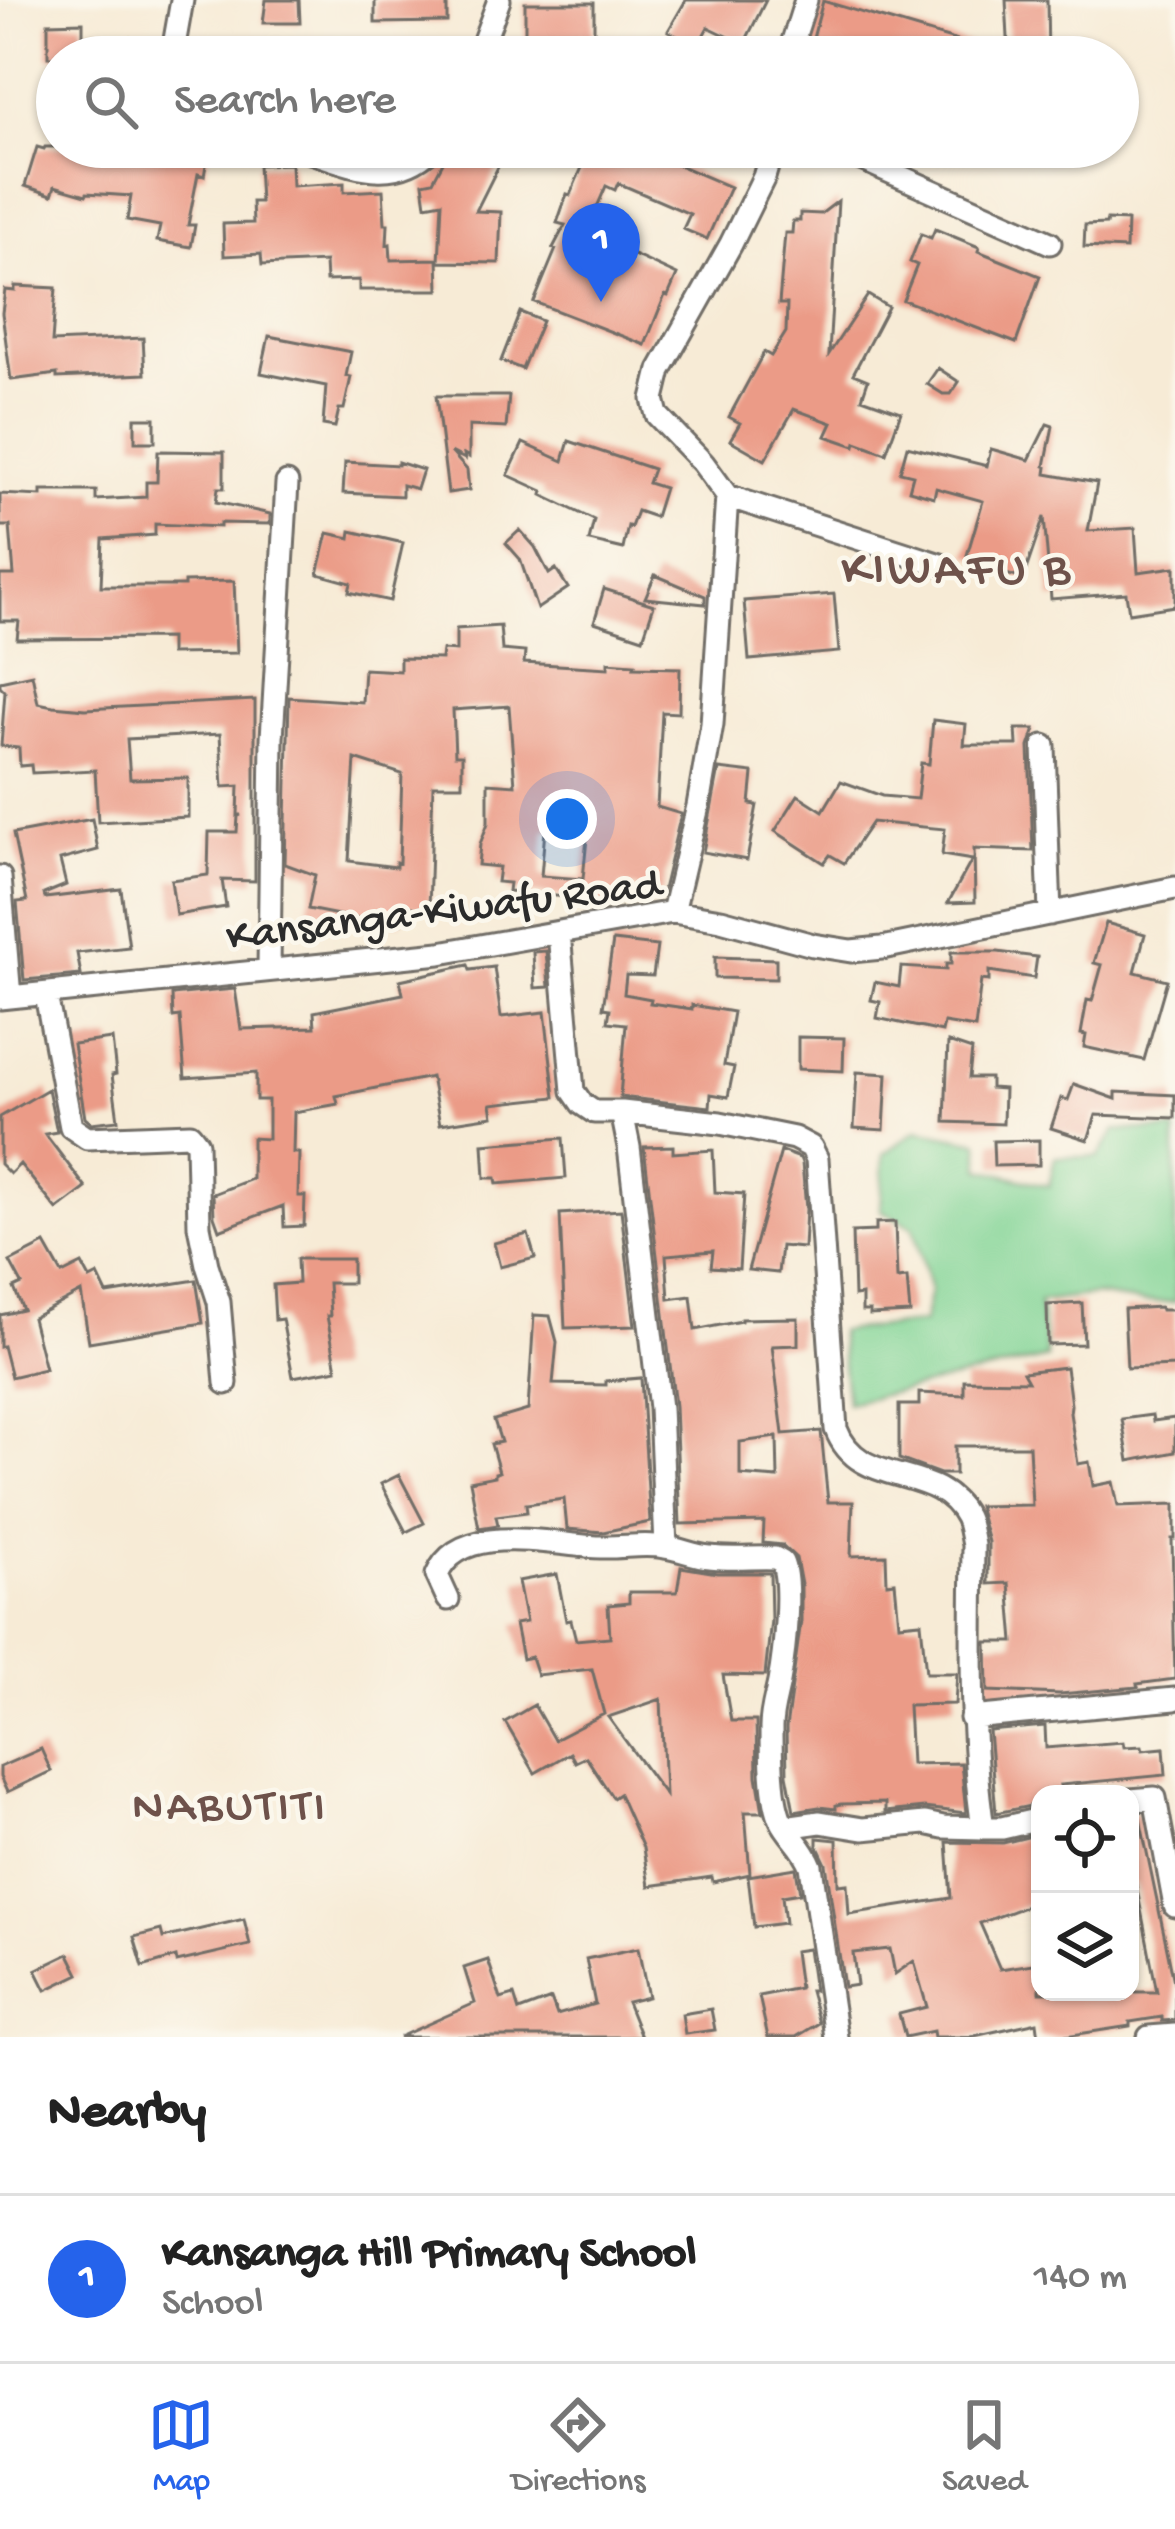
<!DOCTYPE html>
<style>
:root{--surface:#fff;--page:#f6f6f6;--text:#222;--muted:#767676;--line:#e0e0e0;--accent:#2563eb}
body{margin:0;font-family:"Gochi Hand",sans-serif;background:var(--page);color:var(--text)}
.controls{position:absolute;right:36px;bottom:36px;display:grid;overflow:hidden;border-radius:24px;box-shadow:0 3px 9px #0004}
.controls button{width:108px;height:108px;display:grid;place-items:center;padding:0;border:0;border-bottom:3px solid var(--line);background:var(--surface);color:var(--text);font:60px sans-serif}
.you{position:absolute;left:567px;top:819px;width:42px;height:42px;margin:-30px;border:9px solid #fff;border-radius:50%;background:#1a73e8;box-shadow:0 0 0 18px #1a73e833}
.badge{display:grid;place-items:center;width:78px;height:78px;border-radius:50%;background:var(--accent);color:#fff;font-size:39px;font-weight:700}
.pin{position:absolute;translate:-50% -99px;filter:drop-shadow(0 3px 6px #0008)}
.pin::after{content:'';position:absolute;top:63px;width:42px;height:36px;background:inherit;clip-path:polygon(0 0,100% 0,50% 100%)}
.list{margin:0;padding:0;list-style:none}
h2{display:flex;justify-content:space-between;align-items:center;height:156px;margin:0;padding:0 48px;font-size:51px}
h2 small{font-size:39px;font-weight:400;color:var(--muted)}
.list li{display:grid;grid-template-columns:78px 1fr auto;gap:36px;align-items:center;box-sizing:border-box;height:168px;padding:0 48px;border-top:3px solid var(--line)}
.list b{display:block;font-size:45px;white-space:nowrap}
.list p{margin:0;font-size:39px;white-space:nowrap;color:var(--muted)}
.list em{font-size:39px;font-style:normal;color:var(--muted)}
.icon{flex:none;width:66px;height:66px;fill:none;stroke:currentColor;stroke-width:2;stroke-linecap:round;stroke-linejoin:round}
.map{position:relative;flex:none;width:1175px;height:2037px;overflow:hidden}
.search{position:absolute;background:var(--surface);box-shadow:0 3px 9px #0004;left:36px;right:36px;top:36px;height:132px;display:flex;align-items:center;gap:30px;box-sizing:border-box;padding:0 42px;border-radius:66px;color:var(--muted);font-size:45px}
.sheet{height:324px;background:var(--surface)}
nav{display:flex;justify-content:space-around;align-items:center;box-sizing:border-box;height:168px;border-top:3px solid var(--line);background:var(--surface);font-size:33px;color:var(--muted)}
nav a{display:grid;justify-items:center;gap:6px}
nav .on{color:var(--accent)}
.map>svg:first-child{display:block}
</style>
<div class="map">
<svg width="1175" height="2037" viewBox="0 0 1175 2037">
<rect width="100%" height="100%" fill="#fbf7ec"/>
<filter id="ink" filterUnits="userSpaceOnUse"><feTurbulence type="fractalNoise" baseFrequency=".00833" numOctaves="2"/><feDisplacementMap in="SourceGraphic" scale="24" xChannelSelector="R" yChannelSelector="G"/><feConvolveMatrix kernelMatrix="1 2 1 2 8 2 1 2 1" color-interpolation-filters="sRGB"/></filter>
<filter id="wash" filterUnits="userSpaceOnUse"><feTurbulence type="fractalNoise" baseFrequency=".004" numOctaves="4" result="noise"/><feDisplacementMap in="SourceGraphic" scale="48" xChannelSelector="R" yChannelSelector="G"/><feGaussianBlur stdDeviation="2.7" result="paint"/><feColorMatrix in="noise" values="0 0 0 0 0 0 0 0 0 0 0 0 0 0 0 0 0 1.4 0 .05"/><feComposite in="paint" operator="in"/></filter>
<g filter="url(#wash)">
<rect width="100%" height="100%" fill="#f7ebd6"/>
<path fill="#82d495" stroke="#568060" stroke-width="3" d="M 917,1130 L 979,1142 L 981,1169 L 1049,1186 L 1055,1157 L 1098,1157 L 1116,1130 L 1175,1130 L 1175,1302 L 1142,1302 L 1096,1295 L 1039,1302 L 1047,1358 L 847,1403 L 839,1331 L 923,1323 L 930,1291 L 913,1227 L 881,1210 L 884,1154 Z"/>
<g id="blocks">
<path fill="#eb9b87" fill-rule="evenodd" d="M 266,0 L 299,0 L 300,23 L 263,23 Z
M 375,0 L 447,0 L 447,22 L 375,23 Z
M 686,0 L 766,0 L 744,44 L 708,27 L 697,47 L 668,31 Z
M 1006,0 L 1047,0 L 1048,57 L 1009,57 Z
M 823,1 L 992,51 L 991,57 L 808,57 Z
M 525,3 L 594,3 L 594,39 L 576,39 L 576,57 L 525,55 Z
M 83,22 L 83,36 L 148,38 L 148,57 L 48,57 L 48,23 Z
M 37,147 L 44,149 L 45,147 L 180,147 L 208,154 L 204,176 L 198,174 L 188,225 L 195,225 L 191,247 L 157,241 L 160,226 L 127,220 L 131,196 L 87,193 L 86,195 L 55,186 L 52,195 L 25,186 Z
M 451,147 L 508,147 L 476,211 L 501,212 L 499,263 L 439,262 L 442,202 L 426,205 L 423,183 L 433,181 Z
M 591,147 L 637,147 L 730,187 L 707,239 L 683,229 L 690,214 L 618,183 L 615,190 L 606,186 L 586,233 L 677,275 L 668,296 L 665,295 L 645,345 L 534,302 L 556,249 L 553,248 L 565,225 L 557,223 L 567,194 L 570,195 Z
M 291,164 L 292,186 L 344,183 L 344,192 L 383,190 L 385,224 L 388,224 L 387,245 L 390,244 L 391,260 L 438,259 L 439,290 L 359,290 L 359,280 L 326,281 L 325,262 L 262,265 L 261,254 L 224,256 L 223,224 L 253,223 L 252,202 L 260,202 L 258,165 Z
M 838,201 L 829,354 L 868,295 L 888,307 L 853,374 L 868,380 L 862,398 L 901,412 L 886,453 L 856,442 L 855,446 L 826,436 L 832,423 L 794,409 L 765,460 L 730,440 L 740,423 L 729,417 L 764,352 L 771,356 L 786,332 L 787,304 L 779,304 L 785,233 L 792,233 L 793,221 L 800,221 L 800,213 L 821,214 Z
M 1107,220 L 1127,221 L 1126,249 L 1084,247 L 1085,225 L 1106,224 Z
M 935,229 L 979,247 L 978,251 L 1040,276 L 1016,343 L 903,300 L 917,265 L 910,262 L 921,234 L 931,238 Z
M 15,286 L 56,288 L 52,342 L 143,338 L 145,374 L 57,378 L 57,374 L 11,380 L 2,313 L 5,290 L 15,291 Z
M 520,312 L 542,321 L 522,369 L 501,361 Z
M 269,336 L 351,352 L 346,376 L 351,377 L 344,409 L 339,409 L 335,427 L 323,425 L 326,386 L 261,373 Z
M 938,368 L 959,382 L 951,394 L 943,394 L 927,384 Z
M 436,396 L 509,396 L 506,428 L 469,426 L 469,457 L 464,454 L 465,459 L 451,452 L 467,470 L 469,490 L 448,493 Z
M 135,418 L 155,418 L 155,442 L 135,442 Z
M 1047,424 L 1053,426 L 1045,466 L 1047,467 L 1046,474 L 1097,483 L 1088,531 L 1135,528 L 1138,572 L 1175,567 L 1175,606 L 1129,613 L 1126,593 L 1051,599 L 1044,517 L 1023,579 L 989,569 L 991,562 L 967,555 L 983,501 L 936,488 L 934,497 L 909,490 L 913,475 L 900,472 L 907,446 L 987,466 L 991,449 L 1029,460 Z
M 569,441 L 653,469 L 648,483 L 664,488 L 655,517 L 637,511 L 631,527 L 628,526 L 623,549 L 589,541 L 594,520 L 542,495 L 543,491 L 508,475 L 523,443 L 563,461 Z
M 158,451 L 224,452 L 224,488 L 218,488 L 216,502 L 270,514 L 270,524 L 220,523 L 220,527 L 155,524 L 155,535 L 103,539 L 101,586 L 184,586 L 184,582 L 234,581 L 237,653 L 170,654 L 170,638 L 17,639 L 19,621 L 0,621 L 0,575 L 14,575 L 10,526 L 0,526 L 0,494 L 41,496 L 41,491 L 96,491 L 96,500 L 146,497 L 146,482 L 157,482 Z
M 345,462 L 398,465 L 398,462 L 423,470 L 417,489 L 402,485 L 402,496 L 343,493 Z
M 520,530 L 535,547 L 549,574 L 556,569 L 568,588 L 537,609 L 520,559 L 506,543 Z
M 351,531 L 403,543 L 390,601 L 349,592 L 351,583 L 318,574 L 328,533 L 350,538 Z
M 655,575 L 705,596 L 705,604 L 645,598 Z
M 604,589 L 654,605 L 643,638 L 594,622 Z
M 834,594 L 839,652 L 749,660 L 744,601 Z
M 500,626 L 502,650 L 525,652 L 524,663 L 608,668 L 608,662 L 635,664 L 634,667 L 680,668 L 679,713 L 662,712 L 657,807 L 681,814 L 662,894 L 621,885 L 619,903 L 599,901 L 599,903 L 575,903 L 575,898 L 508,891 L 509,883 L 497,882 L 499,867 L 478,865 L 480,844 L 488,823 L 488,783 L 515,785 L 509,706 L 453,710 L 455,755 L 462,755 L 462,785 L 433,785 L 429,909 L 402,906 L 401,923 L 379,923 L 308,909 L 315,875 L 285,864 L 289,697 L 362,702 L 364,669 L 400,671 L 400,658 L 441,659 L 442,650 L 456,651 L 456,629 ZM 355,759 L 402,774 L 399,863 L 396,862 L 396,867 L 349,861 ZM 588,828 L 583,879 L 541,876 L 545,830 Z
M 32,674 L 38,703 L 53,706 L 85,709 L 255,700 L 255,881 L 222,880 L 226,907 L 176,915 L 171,880 L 208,875 L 209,832 L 237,832 L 238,816 L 241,815 L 238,815 L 239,786 L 223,787 L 220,734 L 127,739 L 130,779 L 188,778 L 188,817 L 98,822 L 95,770 L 32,773 L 31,765 L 20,766 L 19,748 L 1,746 L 5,691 L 0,686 L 0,681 Z
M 933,720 L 966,724 L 964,745 L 1017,745 L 1016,729 L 1035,729 L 1029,747 L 1033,851 L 974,849 L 975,902 L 948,903 L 972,860 L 942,855 L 945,829 L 872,822 L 844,863 L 830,855 L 824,863 L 775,831 L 798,795 L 823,811 L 841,781 L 882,796 L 917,799 L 921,763 L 929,764 Z
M 719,769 L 753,773 L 750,804 L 757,805 L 747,860 L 703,852 Z
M 92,819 L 98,850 L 60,860 L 66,885 L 44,894 L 45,898 L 121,889 L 129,947 L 77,953 L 81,975 L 24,980 L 17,902 L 27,901 L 13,834 Z
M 1106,923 L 1145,934 L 1135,972 L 1167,980 L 1144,1060 L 1084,1047 L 1086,1035 L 1081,1034 L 1087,1000 L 1092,1001 L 1102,965 L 1094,963 Z
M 613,941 L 657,946 L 653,976 L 626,975 L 624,994 L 651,999 L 650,1003 L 692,1009 L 692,1005 L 733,1012 L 724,1065 L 734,1067 L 728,1097 L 711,1094 L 710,1107 L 620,1097 L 626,1024 L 608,1022 L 610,1009 L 603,1008 Z
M 546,951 L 549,987 L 535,988 L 533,952 Z
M 951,952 L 998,952 L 1037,957 L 1034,978 L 989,971 L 989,981 L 981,980 L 975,1028 L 944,1023 L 942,1032 L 877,1018 L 880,1002 L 871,1000 L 875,982 L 899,987 L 901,967 L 946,970 L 946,964 L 951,964 Z
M 715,957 L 776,959 L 776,979 L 715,978 Z
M 468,965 L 470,970 L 494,967 L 501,1017 L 545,1012 L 555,1097 L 491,1104 L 493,1116 L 440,1124 L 431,1077 L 336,1096 L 338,1104 L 294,1112 L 293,1153 L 299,1153 L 298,1196 L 305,1196 L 304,1226 L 284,1227 L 283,1206 L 219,1230 L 214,1216 L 213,1194 L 252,1179 L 252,1138 L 268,1139 L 268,1100 L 256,1100 L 256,1073 L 185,1078 L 180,1016 L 173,1017 L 172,995 L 235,989 L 241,1029 L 315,1027 L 314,1012 L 403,994 L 400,980 Z
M 798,1037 L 844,1038 L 843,1071 L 798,1069 Z
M 112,1039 L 116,1074 L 112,1075 L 118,1120 L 91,1123 L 85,1118 L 73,1044 Z
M 948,1042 L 972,1050 L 969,1078 L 990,1078 L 990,1088 L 1004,1089 L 1003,1124 L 945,1122 Z
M 857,1072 L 887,1074 L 884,1130 L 854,1128 Z
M 1074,1084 L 1116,1099 L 1116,1092 L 1175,1095 L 1175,1118 L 1096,1115 L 1088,1140 L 1051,1128 L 1061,1098 L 1068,1100 Z
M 48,1089 L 57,1132 L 45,1134 L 86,1188 L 57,1210 L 20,1164 L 10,1174 L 0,1164 L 0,1117 Z
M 563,1138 L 566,1178 L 497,1184 L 496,1178 L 485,1178 L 483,1144 Z
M 1039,1140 L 1039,1165 L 994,1166 L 993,1141 Z
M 673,1146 L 673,1153 L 713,1150 L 715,1192 L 744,1194 L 739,1269 L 711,1267 L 713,1251 L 666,1255 L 669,1299 L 691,1296 L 695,1330 L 741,1321 L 741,1319 L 798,1318 L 798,1345 L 772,1346 L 783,1434 L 821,1431 L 828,1502 L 853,1502 L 851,1556 L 886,1555 L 887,1583 L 895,1582 L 899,1624 L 921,1622 L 926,1673 L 957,1673 L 955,1704 L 908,1705 L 911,1764 L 961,1763 L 966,1813 L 924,1808 L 885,1812 L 885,1803 L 841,1804 L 836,1805 L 836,1809 L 819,1807 L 794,1811 L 787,1774 L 786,1728 L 801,1621 L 801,1585 L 796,1558 L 782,1545 L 763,1543 L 764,1522 L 680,1524 L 675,1406 L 644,1147 ZM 777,1437 L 778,1478 L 740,1475 L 740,1442 Z
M 781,1151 L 800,1158 L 802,1163 L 806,1209 L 804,1248 L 781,1246 L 778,1273 L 748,1270 Z
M 621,1210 L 635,1326 L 565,1328 L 560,1214 Z
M 895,1222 L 897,1279 L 907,1278 L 910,1313 L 870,1315 L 870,1311 L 862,1311 L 862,1295 L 854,1296 L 852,1232 L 876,1231 L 876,1223 Z
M 528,1234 L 535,1258 L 500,1267 L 494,1243 Z
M 45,1244 L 62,1274 L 82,1264 L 90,1279 L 98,1275 L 107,1294 L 196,1280 L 203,1323 L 89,1342 L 81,1292 L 32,1318 L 45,1369 L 11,1377 L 3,1346 L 0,1347 L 0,1315 L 23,1310 L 14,1288 L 22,1284 L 10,1262 Z
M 297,1259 L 352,1259 L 352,1283 L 328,1283 L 330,1316 L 327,1316 L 337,1369 L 293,1377 L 282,1319 L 275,1320 L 273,1285 L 298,1283 Z
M 1082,1303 L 1084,1344 L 1048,1345 L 1047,1305 Z
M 1160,1307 L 1161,1310 L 1175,1310 L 1175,1366 L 1127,1368 L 1124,1309 Z
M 534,1315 L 550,1316 L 557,1342 L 553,1384 L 606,1385 L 606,1381 L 641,1378 L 650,1522 L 603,1532 L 567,1529 L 564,1499 L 526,1504 L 527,1512 L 496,1516 L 498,1525 L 479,1528 L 470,1481 L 495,1476 L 495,1473 L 499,1472 L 491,1444 L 501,1442 L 494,1420 L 528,1410 Z
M 1066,1367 L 1071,1405 L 1070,1413 L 1078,1464 L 1089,1462 L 1093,1486 L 1113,1482 L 1118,1506 L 1175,1504 L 1175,1539 L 1172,1539 L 1175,1679 L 1137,1684 L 1138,1687 L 1060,1694 L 988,1691 L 987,1642 L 1014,1642 L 1009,1583 L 988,1584 L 988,1542 L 978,1506 L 1032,1505 L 1029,1446 L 955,1446 L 955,1474 L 940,1474 L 899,1459 L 899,1405 L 919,1405 L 919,1393 L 964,1395 L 964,1380 L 1028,1381 L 1023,1372 Z
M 1152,1415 L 1153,1421 L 1175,1418 L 1175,1452 L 1129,1461 L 1122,1419 Z
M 399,1475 L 424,1523 L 406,1532 L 381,1484 Z
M 681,1567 L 717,1573 L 770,1573 L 771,1620 L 765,1676 L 723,1675 L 731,1721 L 756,1721 L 757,1776 L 763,1812 L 745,1812 L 750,1874 L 713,1882 L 712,1877 L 649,1886 L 643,1848 L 619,1794 L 613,1798 L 586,1757 L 575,1762 L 570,1753 L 535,1773 L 505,1722 L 534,1705 L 554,1740 L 604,1714 L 592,1669 L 537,1675 L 531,1657 L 522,1659 L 515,1624 L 526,1622 L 518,1581 L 557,1574 L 566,1621 L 571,1620 L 576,1640 L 610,1637 L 608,1605 L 629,1603 L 629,1592 L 677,1592 ZM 661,1699 L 665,1795 L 608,1717 Z
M 1045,1726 L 1046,1748 L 1123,1742 L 1124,1747 L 1142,1746 L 1143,1750 L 1164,1748 L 1166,1775 L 1060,1785 L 1063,1794 L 1040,1794 L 1040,1804 L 996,1813 L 989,1731 Z
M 41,1749 L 51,1771 L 7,1792 L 0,1777 L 0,1767 Z
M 1139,1814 L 1175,1987 L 1175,2020 L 1162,2021 L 1162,2017 L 1130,2022 L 1130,2026 L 1059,2037 L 1039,2037 L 1037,2022 L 970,2037 L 934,2037 L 933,2031 L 905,2037 L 899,2014 L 927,2007 L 914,1961 L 895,1974 L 890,1949 L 853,1953 L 857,1985 L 844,1987 L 826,1864 L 817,1845 L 817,1838 L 837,1840 L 838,1885 L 847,1884 L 849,1914 L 951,1898 L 947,1842 L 1003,1843 L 1040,1834 L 1040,1901 L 980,1923 L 1000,1969 L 1040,1963 L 1040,1992 L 1157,1992 L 1136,1884 L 1130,1885 L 1130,1815 Z
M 796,1868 L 800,1893 L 782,1896 L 785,1923 L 754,1927 L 748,1876 Z
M 244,1919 L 250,1945 L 177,1962 L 176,1957 L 143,1967 L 134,1937 L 161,1930 L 163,1938 Z
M 638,1948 L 648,1997 L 627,2002 L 641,2037 L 399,2037 L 475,2003 L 464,1968 L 488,1960 L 501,1999 L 514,1995 L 519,2011 L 551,1999 L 557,2015 L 595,2004 L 586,1959 Z
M 808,1949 L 814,1991 L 810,1991 L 819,2023 L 796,2037 L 768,2037 L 759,1996 L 799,1988 L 794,1951 Z
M 69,1954 L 79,1974 L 46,1990 L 36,1970 Z
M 711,2009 L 715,2030 L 685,2034 L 682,2014 Z"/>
</g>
</g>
<g filter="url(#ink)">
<use href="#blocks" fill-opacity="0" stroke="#726e67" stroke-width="3"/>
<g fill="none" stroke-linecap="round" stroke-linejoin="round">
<g stroke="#726e67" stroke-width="27">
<path id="minor" d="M 172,57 L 182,0
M 478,57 L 499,0
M 788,57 L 806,0
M 294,147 C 345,161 390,189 433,147
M 834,147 L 1050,243
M 727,496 L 944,566
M 1044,746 L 1050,914
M 0,877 L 10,997
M 673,912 L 698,806 L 712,724 L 727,496 L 703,463 L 657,415 L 653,399 L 660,370 L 731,244 L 764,177 L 773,147
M 559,933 L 573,1091 L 582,1104 L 594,1112 L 622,1112 L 720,1123 L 794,1138 L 811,1147 L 817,1159 L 836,1429 C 859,1491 937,1461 966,1517 C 970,1525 971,1537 973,1545 C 972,1640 969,1734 983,1828 L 1002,1828 L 1040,1819
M 269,969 L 272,738 L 287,483
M 46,995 L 71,1127 L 87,1138 L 190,1134 L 197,1143 L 199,1226 L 207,1265 L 219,1302 L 226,1383
M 0,998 L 440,953 L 673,912 L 721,920 L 813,945 L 851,951 L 882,948 L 1175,888
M 622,1112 L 629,1147 L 660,1408 L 666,1547
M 448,1599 L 437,1575 C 460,1519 555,1546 600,1547 C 622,1548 644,1543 665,1547 C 680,1549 695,1556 710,1557 C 732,1560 754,1557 775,1558 L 782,1562 C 792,1584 784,1656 779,1682 C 776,1697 771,1712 771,1728 C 771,1752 771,1798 781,1820 C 789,1837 803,1845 811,1866 L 836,2037
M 971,1718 L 1175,1699
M 1130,1800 L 1155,1798 L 1175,1906
M 785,1827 L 820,1822 L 863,1829 L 925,1823 L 943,1827 L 983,1828
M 1149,2037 L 1175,2035"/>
</g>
<use href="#minor" stroke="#fff" stroke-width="21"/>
</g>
</g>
<g text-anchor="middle" stroke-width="9" stroke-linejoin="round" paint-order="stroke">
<g font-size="45" fill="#2b2b2b" stroke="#fbf7ec">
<text transform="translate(443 906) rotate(-7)" y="16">Kansanga-Kiwafu Road</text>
</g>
<g font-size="48" letter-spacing="3" fill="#6e524b" stroke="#fbf7ec">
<text x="230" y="1818">NABUTITI</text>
</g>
<g font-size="51" letter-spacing="3" fill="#6e524b" stroke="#fbf7ec">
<text x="957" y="582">KIWAFU B</text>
</g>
</g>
</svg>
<div class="controls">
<button><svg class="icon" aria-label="locate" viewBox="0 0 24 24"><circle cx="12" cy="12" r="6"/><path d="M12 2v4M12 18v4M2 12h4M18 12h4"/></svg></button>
<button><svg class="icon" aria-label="layers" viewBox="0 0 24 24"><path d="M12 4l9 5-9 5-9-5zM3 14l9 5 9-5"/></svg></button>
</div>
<div class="you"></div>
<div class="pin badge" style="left:601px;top:302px">1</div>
<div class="search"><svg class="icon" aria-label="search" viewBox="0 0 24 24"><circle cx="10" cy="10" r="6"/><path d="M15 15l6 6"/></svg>Search here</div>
</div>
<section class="sheet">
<h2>Nearby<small></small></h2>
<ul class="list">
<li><span class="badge">1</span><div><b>Kansanga Hill Primary School</b><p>School</p></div><em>140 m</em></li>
</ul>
</section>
<nav>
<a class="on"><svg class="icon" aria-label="map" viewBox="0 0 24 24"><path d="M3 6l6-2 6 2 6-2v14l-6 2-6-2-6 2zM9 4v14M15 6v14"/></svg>Map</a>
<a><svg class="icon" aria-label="directions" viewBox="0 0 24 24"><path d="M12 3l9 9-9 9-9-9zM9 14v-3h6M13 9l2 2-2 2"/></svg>Directions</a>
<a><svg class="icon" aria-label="saved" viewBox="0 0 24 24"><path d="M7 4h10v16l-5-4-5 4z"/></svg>Saved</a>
</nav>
